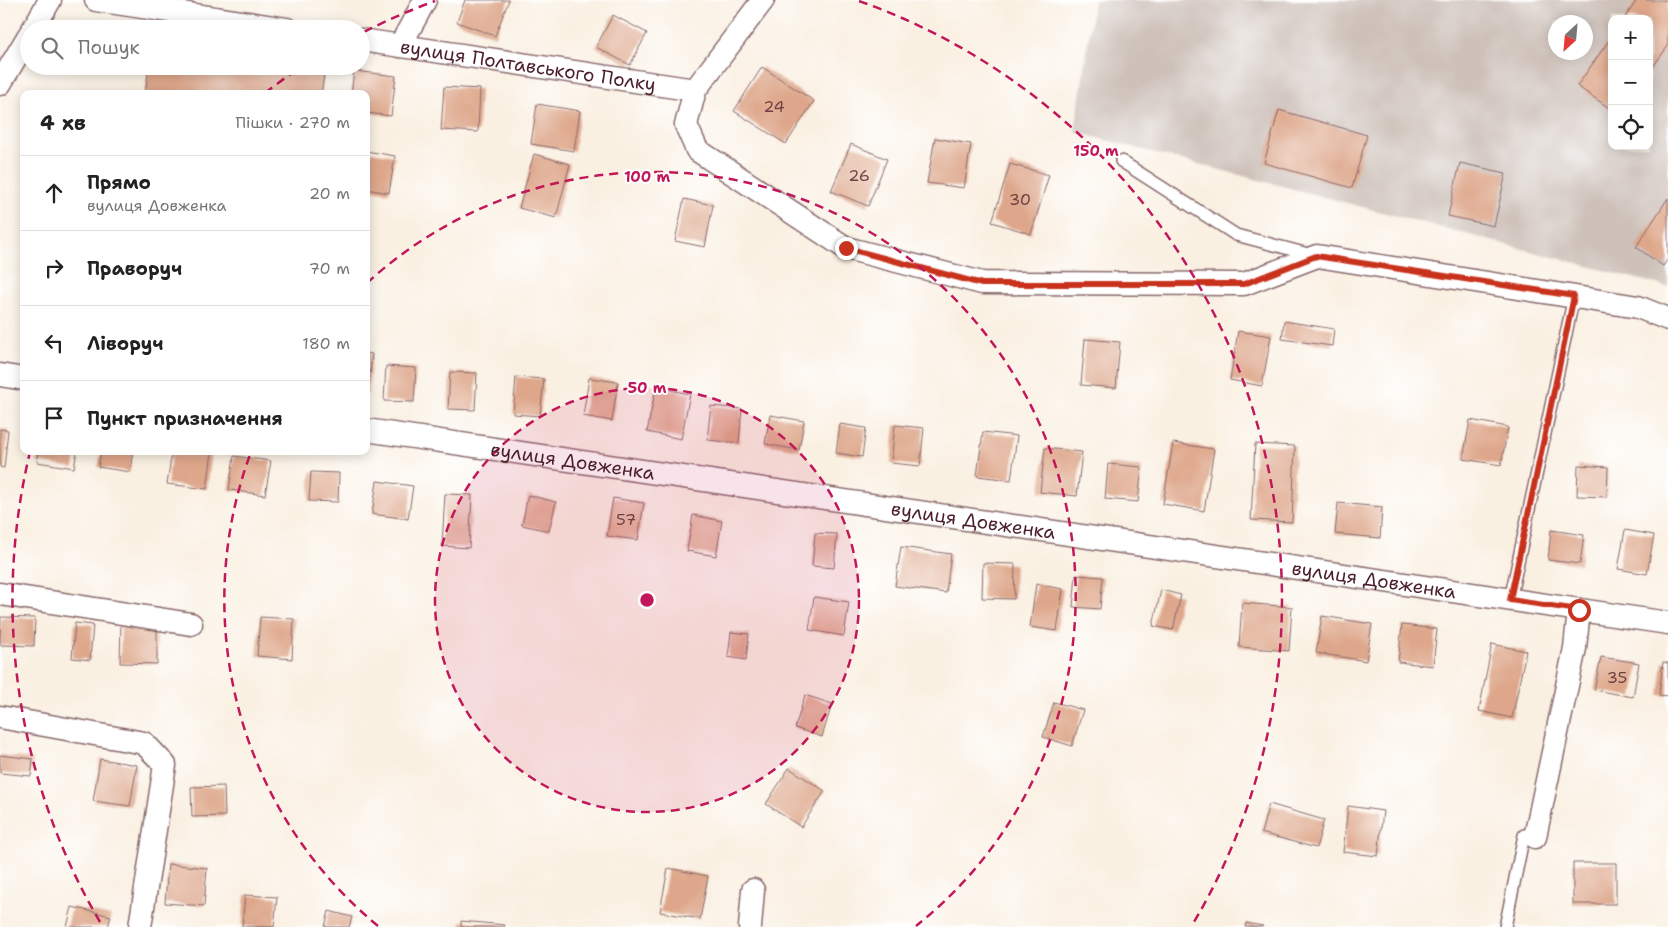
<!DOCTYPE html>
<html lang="uk">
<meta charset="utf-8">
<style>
:root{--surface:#fff;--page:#f6f6f6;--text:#222;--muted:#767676;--line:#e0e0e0}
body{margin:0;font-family:"Shantell Sans",sans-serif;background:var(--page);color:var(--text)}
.controls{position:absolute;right:15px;top:15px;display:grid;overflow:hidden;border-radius:10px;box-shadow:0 2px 12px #0003}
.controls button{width:45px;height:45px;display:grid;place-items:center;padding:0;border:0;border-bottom:1px solid var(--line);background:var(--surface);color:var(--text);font:25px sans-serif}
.compass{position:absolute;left:1548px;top:15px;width:45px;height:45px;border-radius:50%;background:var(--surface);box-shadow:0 2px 12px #0003;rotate:206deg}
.stop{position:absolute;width:15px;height:15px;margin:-11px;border:4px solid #c8321e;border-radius:50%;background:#fff}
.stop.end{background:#c8321e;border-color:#fff;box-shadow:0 1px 5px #0008}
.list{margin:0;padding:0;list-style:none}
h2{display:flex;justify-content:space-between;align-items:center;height:65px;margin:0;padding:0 20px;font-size:21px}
h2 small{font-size:16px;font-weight:400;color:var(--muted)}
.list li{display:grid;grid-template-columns:32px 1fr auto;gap:15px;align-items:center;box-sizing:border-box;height:75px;padding:0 20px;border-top:1px solid var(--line)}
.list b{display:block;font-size:19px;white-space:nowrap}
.list p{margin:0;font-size:16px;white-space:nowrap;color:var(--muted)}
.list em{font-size:16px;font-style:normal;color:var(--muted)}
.icon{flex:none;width:28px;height:28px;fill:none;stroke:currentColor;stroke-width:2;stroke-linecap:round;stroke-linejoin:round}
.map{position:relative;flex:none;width:1668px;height:927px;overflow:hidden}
.search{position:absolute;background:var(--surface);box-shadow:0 2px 12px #0003;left:20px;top:20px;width:350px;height:55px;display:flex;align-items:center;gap:12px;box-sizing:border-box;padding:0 18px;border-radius:28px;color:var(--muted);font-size:19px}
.panel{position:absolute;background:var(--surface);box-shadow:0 2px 12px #0003;left:20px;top:90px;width:350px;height:365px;border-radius:10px}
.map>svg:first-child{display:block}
</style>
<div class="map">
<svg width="1668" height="927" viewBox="0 0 1668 927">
<rect width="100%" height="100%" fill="#fff"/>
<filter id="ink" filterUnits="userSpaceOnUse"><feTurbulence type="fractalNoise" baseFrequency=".02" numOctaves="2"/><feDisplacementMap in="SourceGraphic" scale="10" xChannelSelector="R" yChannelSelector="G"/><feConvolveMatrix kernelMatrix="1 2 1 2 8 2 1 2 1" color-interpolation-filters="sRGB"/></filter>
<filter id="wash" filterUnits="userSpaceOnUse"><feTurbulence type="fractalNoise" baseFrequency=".0096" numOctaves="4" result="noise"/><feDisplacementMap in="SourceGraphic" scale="20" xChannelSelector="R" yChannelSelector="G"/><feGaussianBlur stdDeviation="1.12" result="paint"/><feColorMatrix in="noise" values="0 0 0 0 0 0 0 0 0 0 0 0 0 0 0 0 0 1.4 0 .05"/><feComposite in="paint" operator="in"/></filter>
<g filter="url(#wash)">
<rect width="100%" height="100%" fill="#faf0e2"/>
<path fill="#cec1b9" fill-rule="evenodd" d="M 1094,0 L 1668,0 L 1668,287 L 1075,132 ZM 1612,19 L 1649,19 L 1649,146 L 1612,146 ZM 1556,22 L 1586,22 L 1586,52 L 1556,52 Z"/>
<g id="blocks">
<path fill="#dea78b" d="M 465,0 L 509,0 L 495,36 L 457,22 Z
M 1637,0 L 1668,0 L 1668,46 L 1649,72 L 1649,19 L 1624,19 Z
M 613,15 L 647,33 L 630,65 L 596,47 Z
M 1612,36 L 1612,110 L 1577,86 Z
M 149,66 L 271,66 L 324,75 L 321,94 L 145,94 Z
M 762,67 L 814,101 L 786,144 L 734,111 Z
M 354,71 L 396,76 L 391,116 L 366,113 L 366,94 L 351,94 Z
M 444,87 L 480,89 L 478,132 L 441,130 Z
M 537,104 L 580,111 L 574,151 L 531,144 Z
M 1279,110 L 1367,135 L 1352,188 L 1264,163 Z
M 935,138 L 971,144 L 964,188 L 927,183 Z
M 851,144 L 887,159 L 868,206 L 831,191 Z
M 366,151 L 395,156 L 389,193 L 366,189 Z
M 534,154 L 570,164 L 556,218 L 519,208 Z
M 1460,163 L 1506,173 L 1494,226 L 1448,216 Z
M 1010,164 L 1049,175 L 1031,234 L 992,222 Z
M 1668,198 L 1668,259 L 1663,266 L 1636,247 Z
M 684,199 L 713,205 L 705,247 L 675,241 Z
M 1284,321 L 1334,329 L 1332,346 L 1282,339 Z
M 1238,331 L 1271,336 L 1262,386 L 1230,380 Z
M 1085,339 L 1120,342 L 1116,388 L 1081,385 Z
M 366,353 L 372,354 L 368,395 L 366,395 Z
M 386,366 L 416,368 L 414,402 L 384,401 Z
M 450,372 L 477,373 L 475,410 L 448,409 Z
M 516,377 L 544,379 L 540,416 L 513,414 Z
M 589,378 L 618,382 L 612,421 L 583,416 Z
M 656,387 L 690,394 L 681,439 L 647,432 Z
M 711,406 L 742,409 L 739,443 L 707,440 Z
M 770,415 L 804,421 L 799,450 L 765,444 Z
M 1470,420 L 1508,427 L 1501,465 L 1463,459 Z
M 840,424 L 866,428 L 862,457 L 836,453 Z
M 895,425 L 924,428 L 920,466 L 891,463 Z
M 0,429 L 8,430 L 4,468 L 0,467 Z
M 983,432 L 1017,436 L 1011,480 L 977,476 Z
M 1173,443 L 1214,449 L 1204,511 L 1163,504 Z
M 1255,444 L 1295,446 L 1292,522 L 1251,520 Z
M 1045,448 L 1082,452 L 1077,496 L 1040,492 Z
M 38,451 L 77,451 L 74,468 L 37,462 Z
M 101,451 L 133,451 L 130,472 L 98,467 Z
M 172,451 L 212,452 L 207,489 L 167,484 Z
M 234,456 L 271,461 L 265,495 L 229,490 Z
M 1108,464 L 1142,467 L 1138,502 L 1105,499 Z
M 1578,465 L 1608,467 L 1607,497 L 1577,496 Z
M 311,472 L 339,473 L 338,502 L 309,501 Z
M 377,481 L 413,486 L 408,519 L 372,514 Z
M 445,494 L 472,495 L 469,548 L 442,546 Z
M 528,495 L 556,502 L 549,531 L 522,525 Z
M 613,498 L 644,503 L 638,540 L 607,536 Z
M 1338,503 L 1382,507 L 1380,538 L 1335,534 Z
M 693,515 L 722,521 L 716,556 L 687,551 Z
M 1551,530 L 1584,535 L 1580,564 L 1548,560 Z
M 1625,530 L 1654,535 L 1647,574 L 1618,569 Z
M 815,533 L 837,534 L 834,568 L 812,566 Z
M 901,547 L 951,554 L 946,593 L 895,586 Z
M 983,563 L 1015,564 L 1014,599 L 982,598 Z
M 1076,575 L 1103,577 L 1100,609 L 1073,607 Z
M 1036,584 L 1063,589 L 1057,631 L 1030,627 Z
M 1161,590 L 1181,595 L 1173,630 L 1153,626 Z
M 814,597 L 849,602 L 844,636 L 809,630 Z
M 1242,603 L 1292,607 L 1289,651 L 1239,647 Z
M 1322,616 L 1372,624 L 1366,661 L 1316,653 Z
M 1,617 L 35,618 L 34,646 L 0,645 Z
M 260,617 L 294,619 L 292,659 L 257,656 Z
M 121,622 L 157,623 L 157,664 L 120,663 Z
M 75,623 L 93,625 L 90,660 L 72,658 Z
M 1402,625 L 1437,629 L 1433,666 L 1398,662 Z
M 731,632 L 749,634 L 746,660 L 728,657 Z
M 1492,644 L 1526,651 L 1512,718 L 1479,711 Z
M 1601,657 L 1639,663 L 1633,697 L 1594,690 Z
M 1663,662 L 1668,663 L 1668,696 L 1659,695 Z
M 805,695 L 832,704 L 822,737 L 795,728 Z
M 1054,702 L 1083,710 L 1072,746 L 1043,737 Z
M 0,755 L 33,759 L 31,776 L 0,773 Z
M 100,759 L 137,765 L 130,806 L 93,801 Z
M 789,768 L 825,791 L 801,827 L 766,804 Z
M 224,786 L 225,816 L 192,817 L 191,787 Z
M 1269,804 L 1324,820 L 1316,848 L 1261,833 Z
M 1348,806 L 1383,811 L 1378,856 L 1343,852 Z
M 1573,863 L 1616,863 L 1616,904 L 1573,904 Z
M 168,864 L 207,868 L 204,906 L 165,903 Z
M 668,868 L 708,876 L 700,919 L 660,912 Z
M 245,895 L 277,897 L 274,927 L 242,926 Z
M 72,907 L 111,916 L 108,927 L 67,927 Z
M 329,911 L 352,917 L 349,927 L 325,927 Z
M 461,921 L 505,925 L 504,927 L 461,927 Z
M 1246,923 L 1263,926 L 1262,927 L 1245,927 Z"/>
</g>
</g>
<g filter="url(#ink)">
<use href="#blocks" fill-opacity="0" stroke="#88686b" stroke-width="1"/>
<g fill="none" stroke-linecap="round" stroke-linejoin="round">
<g stroke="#88686b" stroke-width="14">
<path id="lane" d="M 1121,161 L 1236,235 L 1312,255
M 1510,600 L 1574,296
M 1505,927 L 1524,835"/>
</g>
<g stroke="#88686b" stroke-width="25">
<g id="street">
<path d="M 96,0 L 287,29"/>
<path d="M 763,0 L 695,90 L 686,125 L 697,150 L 846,248 L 982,283 L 1244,284 L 1317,256 L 1638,307 L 1668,319"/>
<path d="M 33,29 L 50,0"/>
<path id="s1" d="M 361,40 L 695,90"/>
<path d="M 400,46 L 425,0"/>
<path d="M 0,84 L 29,35"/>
<path d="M 0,375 L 24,379"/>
<path id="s2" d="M 366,430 L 1668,623"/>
<path d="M 0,594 L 191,624"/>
<path d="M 0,717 L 144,743 L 165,765 L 140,927"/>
<path d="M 1535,837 L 1575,648 L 1579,610"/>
<path d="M 750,927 L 753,890"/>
</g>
</g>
<use href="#lane" stroke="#fff" stroke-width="11"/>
<use href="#street" stroke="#fff" stroke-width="22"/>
</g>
</g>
<g fill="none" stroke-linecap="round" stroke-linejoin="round" filter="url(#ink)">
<path stroke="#c8321e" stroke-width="6" d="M 846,248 L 982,284 L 1244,284 L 1316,256 L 1574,296 L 1510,600 L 1579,610"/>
</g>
<circle cx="647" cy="600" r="212" fill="#c2185b" fill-opacity=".12"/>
<g fill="none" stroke="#c2185b" stroke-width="2.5" stroke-dasharray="9 6">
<circle cx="647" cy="600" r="212"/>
<path d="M378 926A423 423 0 0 1 251 452M367 283A423 423 0 1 1 916 926"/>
<path d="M100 922A635 635 0 0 1 30 452M265 93A635 635 0 0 1 301 67M364 32A635 635 0 0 1 435 1M859 1A635 635 0 0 1 1194 922"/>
</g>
<g text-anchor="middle" stroke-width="4" stroke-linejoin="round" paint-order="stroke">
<g font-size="16" fill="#6f4143">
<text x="774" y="112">24</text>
<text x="859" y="181">26</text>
<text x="1020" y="205">30</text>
<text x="626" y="525">57</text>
<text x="1617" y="683">35</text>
</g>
<g font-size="19" fill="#4a1f2b" stroke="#fff">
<text dy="7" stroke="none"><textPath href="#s1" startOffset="169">вулиця Полтавського Полку</textPath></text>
<text dy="7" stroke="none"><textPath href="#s2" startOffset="209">вулиця Довженка</textPath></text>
<text dy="7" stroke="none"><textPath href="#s2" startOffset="614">вулиця Довженка</textPath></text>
<text dy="7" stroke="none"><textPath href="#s2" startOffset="1019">вулиця Довженка</textPath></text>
</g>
</g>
<circle cx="647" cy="600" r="8" fill="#c2185b" stroke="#fff" stroke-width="2.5"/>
<g font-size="15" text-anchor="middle" font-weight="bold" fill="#c2185b" stroke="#fff" stroke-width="4" stroke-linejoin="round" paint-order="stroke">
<text x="1096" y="156">150 m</text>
<text x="647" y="182">100 m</text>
<text x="647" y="393">50 m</text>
</g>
</svg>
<div class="controls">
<button>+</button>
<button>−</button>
<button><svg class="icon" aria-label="locate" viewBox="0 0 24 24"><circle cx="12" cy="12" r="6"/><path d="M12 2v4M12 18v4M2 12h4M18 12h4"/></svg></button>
</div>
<svg class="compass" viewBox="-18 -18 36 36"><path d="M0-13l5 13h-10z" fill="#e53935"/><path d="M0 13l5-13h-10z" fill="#767676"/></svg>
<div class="stop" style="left:1579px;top:610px"></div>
<div class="stop end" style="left:846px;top:248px"></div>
<div class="search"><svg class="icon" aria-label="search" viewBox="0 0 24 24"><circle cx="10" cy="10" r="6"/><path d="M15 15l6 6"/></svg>Пошук</div>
<section class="panel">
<h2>4 хв<small>Пішки · 270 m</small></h2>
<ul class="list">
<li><svg class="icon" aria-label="ahead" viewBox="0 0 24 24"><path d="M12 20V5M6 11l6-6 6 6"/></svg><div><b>Прямо</b><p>вулиця Довженка</p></div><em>20 m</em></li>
<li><svg class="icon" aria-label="right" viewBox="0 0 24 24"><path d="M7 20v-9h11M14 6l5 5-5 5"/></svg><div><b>Праворуч</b></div><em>70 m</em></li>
<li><svg class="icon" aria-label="left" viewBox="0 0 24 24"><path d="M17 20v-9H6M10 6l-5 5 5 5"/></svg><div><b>Ліворуч</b></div><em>180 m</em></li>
<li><svg class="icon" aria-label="arrive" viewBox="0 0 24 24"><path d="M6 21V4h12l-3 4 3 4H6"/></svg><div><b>Пункт призначення</b></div></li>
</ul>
</section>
</div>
